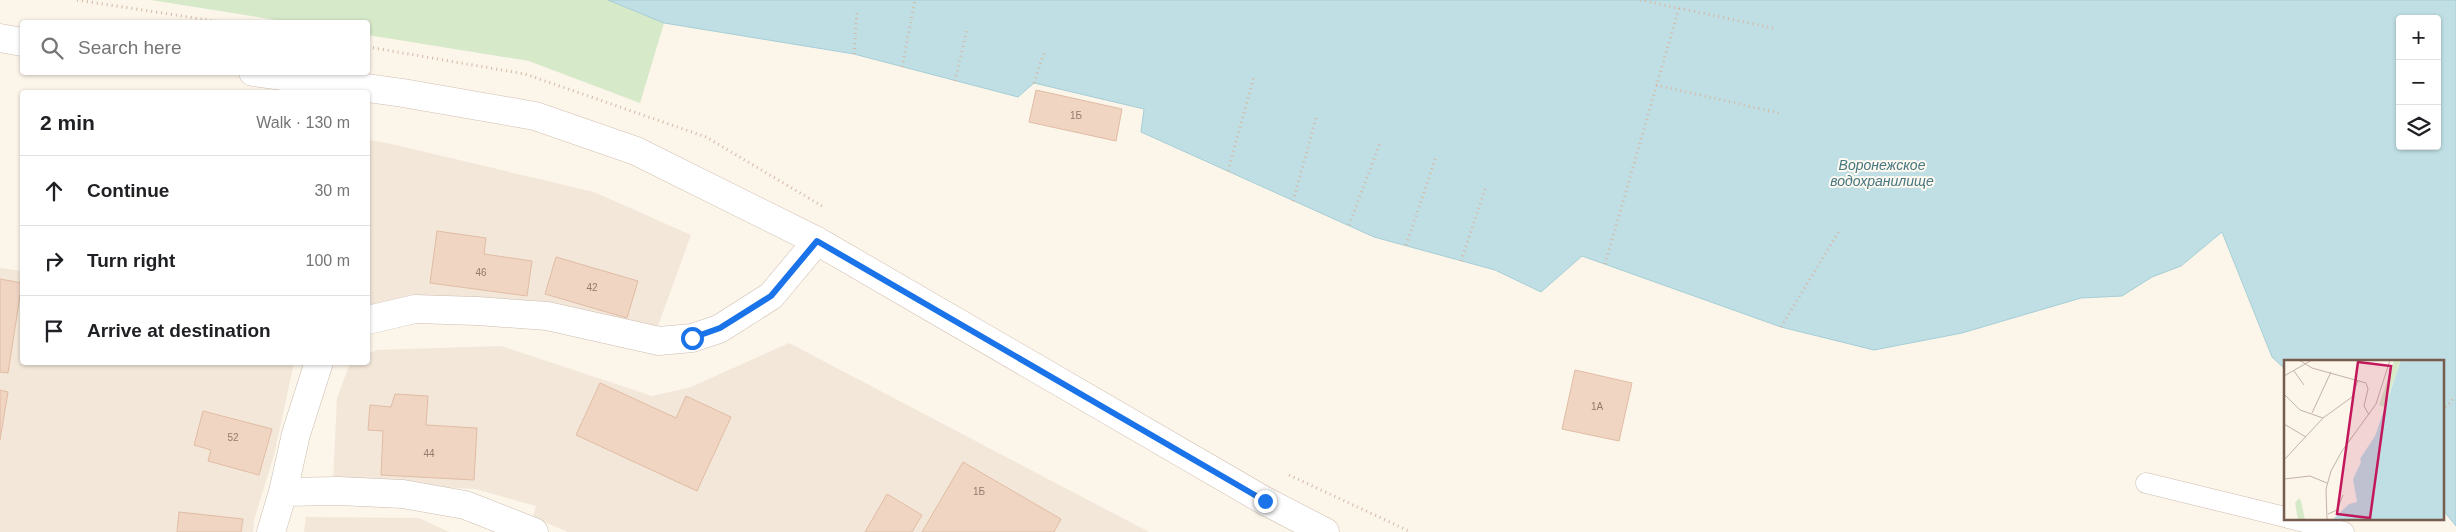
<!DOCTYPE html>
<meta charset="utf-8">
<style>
:root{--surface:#fff;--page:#f6f6f6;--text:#202124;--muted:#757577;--line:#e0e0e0}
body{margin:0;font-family:Helvetica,sans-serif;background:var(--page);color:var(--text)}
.controls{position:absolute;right:15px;top:15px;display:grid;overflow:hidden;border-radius:5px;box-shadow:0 1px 4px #0004}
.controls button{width:45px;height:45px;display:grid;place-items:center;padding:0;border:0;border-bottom:1px solid var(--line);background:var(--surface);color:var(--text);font:25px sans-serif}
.stop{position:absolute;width:15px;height:15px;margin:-11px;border:4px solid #1a73e8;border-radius:50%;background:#fff}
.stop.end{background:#1a73e8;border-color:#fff;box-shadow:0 1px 5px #0008}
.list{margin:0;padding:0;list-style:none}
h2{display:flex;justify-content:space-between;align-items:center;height:65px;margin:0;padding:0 20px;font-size:21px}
h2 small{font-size:16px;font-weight:400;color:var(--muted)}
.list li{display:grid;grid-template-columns:32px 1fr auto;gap:15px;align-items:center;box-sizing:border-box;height:70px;padding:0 20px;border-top:1px solid var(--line)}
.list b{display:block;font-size:19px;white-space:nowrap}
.list em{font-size:16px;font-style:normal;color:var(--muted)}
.icon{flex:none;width:28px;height:28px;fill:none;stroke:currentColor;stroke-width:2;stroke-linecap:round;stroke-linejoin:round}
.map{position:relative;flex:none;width:2456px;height:532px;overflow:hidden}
.search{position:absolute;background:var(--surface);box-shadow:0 1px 4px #0004;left:20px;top:20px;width:350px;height:55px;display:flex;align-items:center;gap:12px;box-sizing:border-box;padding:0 18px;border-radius:5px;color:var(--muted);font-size:19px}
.panel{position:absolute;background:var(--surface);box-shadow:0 1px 4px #0004;left:20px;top:90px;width:350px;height:275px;border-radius:5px}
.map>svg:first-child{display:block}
</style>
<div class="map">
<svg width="2456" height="532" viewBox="0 0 2456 532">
<rect width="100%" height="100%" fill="#fcf5ea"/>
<path fill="#f3e7d9" d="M 368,140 L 387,143 L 594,192 L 691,235 L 658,326 L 450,298 L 368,309 Z
M 0,268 L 22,271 L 22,362 L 294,363 L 274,455 L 254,520 L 253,532 L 0,532 Z
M 789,343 L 1149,532 L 568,532 L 533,517 L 536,506 L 475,489 L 333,482 L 337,398 L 350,363 L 368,362 L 368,354 L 377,350 L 501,346 L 652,396 L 691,387 Z
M 306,517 L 419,518 L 449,532 L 304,532 Z"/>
<path fill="#d6e9c9" d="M 151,0 L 608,0 L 664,23 L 640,103 L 529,61 L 368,35 L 368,22 L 289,22 Z"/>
<path fill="#bfdfe5" stroke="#a6ced6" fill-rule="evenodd" d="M 608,0 L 2456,0 L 2456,526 L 2442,509 L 2442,361 L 2285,361 L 2285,369 L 2272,357 L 2222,232 L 2181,266 L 2152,277 L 2122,296 L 2081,298 L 1962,333 L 1874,350 L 1781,327 L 1582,256 L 1541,292 L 1495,270 L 1374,237 L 1141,132 L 1144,109 L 1034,83 L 1018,97 L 854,54 L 664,23 ZM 2400,19 L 2437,19 L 2437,146 L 2400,146 Z"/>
<path fill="#f0d5c3" stroke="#e1bca4" d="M 1036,90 L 1122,109 L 1116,141 L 1029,122 Z
M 437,231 L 486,238 L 484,254 L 532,261 L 527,296 L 430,283 Z
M 556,257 L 638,281 L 627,318 L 545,294 Z
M 0,279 L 22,283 L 8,373 L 0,372 Z
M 1575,370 L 1632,383 L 1619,441 L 1562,429 Z
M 600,383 L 676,418 L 686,396 L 731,417 L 697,491 L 576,435 Z
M 0,390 L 8,392 L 0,440 Z
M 395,394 L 428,396 L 426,425 L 477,428 L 474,480 L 381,475 L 383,431 L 368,430 L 370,405 L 391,407 Z
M 203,411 L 272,429 L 259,475 L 208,461 L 211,450 L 194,445 Z
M 963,462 L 1061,519 L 1054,532 L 922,532 Z
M 887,494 L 922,515 L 912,532 L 865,532 Z
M 179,512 L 243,519 L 241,532 L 177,532 Z"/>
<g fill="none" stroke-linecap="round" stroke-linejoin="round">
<g stroke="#cdbdb0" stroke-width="21">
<path id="lane" d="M 2146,483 L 2285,517
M 2288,518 L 2344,532"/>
</g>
<g stroke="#cdbdb0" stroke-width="29">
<path id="street" d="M 368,320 L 415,309 L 477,311 L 547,316 L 659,341 L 692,338 L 719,329 L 771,296 L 817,241
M 283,492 L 338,491 L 403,494 L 465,505 L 534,532
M 271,532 L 283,492 L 296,434 L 319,362"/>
</g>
<g stroke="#d2bfb0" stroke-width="29">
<path id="secondary" d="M 0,38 L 22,42
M 253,72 L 403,93 L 535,116 L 636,151 L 817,241 L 1265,501 L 1325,532"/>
</g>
<path stroke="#d5b8a6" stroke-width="3" stroke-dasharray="1 4" stroke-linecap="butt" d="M 77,0 L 221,22
M 1640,0 L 1773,28
M 368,47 L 525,74 L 706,137 L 822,206
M 854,54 L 857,12
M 902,67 L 915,0
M 955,81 L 967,29
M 1034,83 L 1045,50
M 1656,85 L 1779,113
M 1228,171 L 1254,76
M 1293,201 L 1316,118
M 1349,225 L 1380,143
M 1406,245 L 1436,157
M 1461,261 L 1486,186
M 1605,264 L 1679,8
M 1781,327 L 1839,231
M 2442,411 L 2456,396
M 1289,475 L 1411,532"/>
<use href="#lane" stroke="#fff" stroke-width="20"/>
<use href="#street" stroke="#fff" stroke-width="28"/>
<use href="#secondary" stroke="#fff" stroke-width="28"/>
</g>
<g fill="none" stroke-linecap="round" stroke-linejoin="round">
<path stroke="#1a73e8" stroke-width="6" d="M 692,338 L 720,328 L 771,296 L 817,241 L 1265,501"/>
</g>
<g text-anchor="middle" stroke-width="4" stroke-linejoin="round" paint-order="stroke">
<g font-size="10" fill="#947a6b">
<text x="1076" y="119">1Б</text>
<text x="481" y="276">46</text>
<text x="592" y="291">42</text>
<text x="1597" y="410">1А</text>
<text x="233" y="441">52</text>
<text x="429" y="457">44</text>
<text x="979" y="495">1Б</text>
</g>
<g font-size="14" font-style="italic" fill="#457780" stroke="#fef9f0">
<text x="1882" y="170">Воронежское<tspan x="1882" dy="16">водохранилище</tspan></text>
</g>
</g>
<g transform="translate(2284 360)">
<rect width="160" height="160" fill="#fcf5ea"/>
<path d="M 110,0 L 117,0 L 100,47 L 95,45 ZM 15,138 L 17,141 L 21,160 L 14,160 L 11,143 Z" fill="#d6e9c9"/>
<path d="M 117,0 L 160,0 L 160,160 L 48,160 L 65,144 L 73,142 L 69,119 L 77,102 L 76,99 L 91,76 Z" fill="#bfdfe5"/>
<path fill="none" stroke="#c2b3a7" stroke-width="1" d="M 15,0 L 28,8 L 82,23 L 84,29 L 80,46 L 85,55M 10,11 L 20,25M 0,16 L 28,0M 0,34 L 16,50 L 39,58M 28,53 L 47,12M 0,64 L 22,77M 0,100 L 39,58 L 68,37 L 74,20M 0,119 L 26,116 L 43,123M 44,154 L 53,150 L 59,135M 43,160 L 42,129 L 47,111 L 58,91 L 92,44 L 106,0"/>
<path fill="#c2185b" fill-opacity="0.15" stroke="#c2185b" stroke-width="2.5" d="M 74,2 L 107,6 L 86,158 L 53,154 Z"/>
<rect width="160" height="160" fill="none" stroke="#755c4e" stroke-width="2.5"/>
</g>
</svg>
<div class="controls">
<button>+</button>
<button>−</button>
<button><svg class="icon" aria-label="layers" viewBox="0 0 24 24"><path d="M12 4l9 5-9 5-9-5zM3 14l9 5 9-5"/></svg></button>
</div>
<div class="stop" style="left:692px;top:338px"></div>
<div class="stop end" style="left:1265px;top:501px"></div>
<div class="search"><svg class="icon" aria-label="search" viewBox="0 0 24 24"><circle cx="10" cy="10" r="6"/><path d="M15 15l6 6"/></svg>Search here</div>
<section class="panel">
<h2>2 min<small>Walk · 130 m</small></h2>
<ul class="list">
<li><svg class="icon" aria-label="ahead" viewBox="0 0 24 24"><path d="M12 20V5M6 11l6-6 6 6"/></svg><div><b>Continue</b></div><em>30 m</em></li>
<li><svg class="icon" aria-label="right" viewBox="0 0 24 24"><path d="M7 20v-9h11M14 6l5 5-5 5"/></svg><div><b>Turn right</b></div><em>100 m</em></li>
<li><svg class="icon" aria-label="arrive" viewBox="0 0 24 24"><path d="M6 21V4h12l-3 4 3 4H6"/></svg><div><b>Arrive at destination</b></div></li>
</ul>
</section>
</div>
